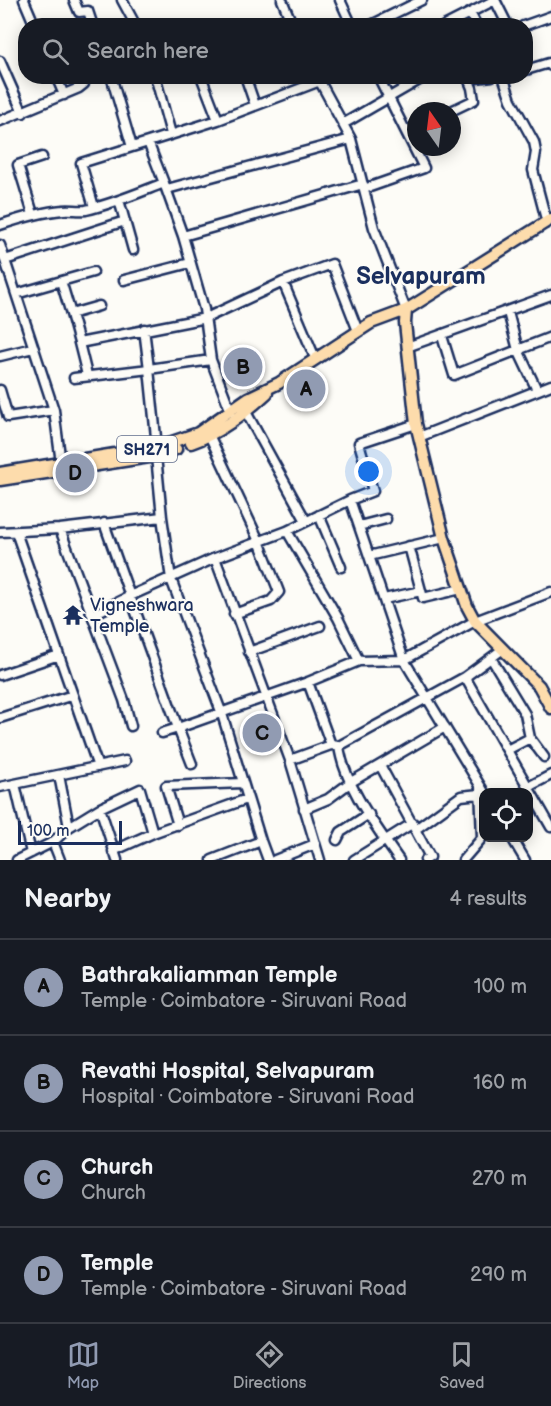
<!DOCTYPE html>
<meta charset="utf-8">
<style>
:root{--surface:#171b24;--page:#242831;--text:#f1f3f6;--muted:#9ea1a6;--line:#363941;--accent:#919bb2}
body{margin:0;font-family:"Balsamiq Sans",sans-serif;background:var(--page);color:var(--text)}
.controls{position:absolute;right:18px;bottom:18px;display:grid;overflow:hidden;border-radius:12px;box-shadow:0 3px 15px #0003}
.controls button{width:54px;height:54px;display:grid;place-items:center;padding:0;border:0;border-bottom:2px solid var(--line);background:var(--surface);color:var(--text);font:30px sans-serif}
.compass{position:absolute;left:407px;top:102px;width:54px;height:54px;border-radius:50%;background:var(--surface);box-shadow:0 3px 15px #0003;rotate:346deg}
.scale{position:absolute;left:18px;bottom:15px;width:104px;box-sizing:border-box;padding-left:6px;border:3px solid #1b2f5e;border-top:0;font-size:16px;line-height:21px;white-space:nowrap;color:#1b2f5e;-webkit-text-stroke:4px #fdfcf7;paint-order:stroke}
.you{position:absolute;left:369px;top:472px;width:21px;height:21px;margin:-15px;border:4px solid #fff;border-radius:50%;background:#1a73e8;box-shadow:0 0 0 9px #1a73e833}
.badge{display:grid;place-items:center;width:39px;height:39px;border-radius:50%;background:var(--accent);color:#111;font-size:20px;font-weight:700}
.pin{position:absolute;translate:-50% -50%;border:3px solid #fff;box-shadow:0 2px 6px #0006}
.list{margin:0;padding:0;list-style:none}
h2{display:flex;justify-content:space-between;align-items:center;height:78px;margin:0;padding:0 24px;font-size:26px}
h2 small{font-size:20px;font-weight:400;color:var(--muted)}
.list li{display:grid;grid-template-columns:39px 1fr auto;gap:18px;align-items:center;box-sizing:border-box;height:96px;padding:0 24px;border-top:2px solid var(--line)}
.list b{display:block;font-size:22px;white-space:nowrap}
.list p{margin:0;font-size:20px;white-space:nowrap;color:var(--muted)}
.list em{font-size:20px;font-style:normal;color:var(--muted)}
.icon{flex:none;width:33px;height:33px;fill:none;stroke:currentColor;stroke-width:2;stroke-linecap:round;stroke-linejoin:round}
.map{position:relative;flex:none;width:551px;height:860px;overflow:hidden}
.search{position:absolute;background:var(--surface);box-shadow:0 3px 15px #0003;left:18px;right:18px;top:18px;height:66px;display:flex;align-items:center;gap:15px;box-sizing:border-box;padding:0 21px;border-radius:24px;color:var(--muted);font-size:22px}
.sheet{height:462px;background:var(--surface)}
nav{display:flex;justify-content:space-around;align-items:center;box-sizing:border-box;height:84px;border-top:2px solid var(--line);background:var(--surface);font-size:16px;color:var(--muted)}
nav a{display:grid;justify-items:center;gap:3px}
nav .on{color:var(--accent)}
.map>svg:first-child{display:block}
</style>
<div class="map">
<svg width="551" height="860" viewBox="0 0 551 860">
<rect width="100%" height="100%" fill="#fdfcf7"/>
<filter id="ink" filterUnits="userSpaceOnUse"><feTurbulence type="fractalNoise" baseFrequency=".0167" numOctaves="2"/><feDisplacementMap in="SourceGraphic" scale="12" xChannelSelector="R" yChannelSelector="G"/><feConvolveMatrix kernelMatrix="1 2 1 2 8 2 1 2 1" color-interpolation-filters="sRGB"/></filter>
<g filter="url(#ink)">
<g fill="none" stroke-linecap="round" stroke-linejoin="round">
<g stroke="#1b2f5e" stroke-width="13">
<path id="minor" d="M 24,0 L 35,26
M 74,0 L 79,12 L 88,11 L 93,26
M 122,0 L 136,26
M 282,0 L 293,26
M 340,0 L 352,26
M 495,0 L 508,26
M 470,13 L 477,26
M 268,26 L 289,17
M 369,26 L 422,0
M 444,26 L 495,0
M 523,26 L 551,16
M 0,61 L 23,113
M 526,70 L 549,63 L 551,66
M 56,76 L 64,95
M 111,76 L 132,147 L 148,142
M 155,76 L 171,134
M 201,76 L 218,120
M 245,76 L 255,105
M 503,76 L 511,100 L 534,142 L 536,152 L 533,170 L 547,223
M 318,78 L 351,139 L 374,228 L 406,310
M 468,79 L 492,76
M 451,111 L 474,100 L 472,88 L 467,76
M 0,121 L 79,88 L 84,84 L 84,76
M 343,124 L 426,76
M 406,131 L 416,127
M 167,189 L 351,139
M 364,189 L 424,168 L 378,76
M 119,200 L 133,250
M 94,207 L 81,163 L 132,147
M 33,214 L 18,165 L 42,157
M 0,225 C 21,218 41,212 63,210 C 71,209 78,211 86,210 C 113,204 138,193 164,183 L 148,142 L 218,120 L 320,81
M 183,236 L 363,184
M 0,245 L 54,410 L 61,463
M 5,260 L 125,221
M 124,280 L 190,263
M 61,281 L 71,314 L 99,306
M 283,282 L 315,358
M 16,294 L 93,272
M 508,312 L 518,350 L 537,390
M 71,314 L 79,343
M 442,336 L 454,375 L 551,337
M 407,347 L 551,295
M 0,356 L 33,348
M 211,360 L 231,412
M 87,375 L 79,343 L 206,318 L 283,282 L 332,264 L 358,331
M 74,378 L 149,369 L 144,329
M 0,390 L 8,417 L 54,410
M 246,412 L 306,521
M 210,437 L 259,541 L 279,592 L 271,601 L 234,614
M 419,437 L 551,385
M 157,447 L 149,369 L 211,360 L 204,309 L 183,236 L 164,183
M 350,500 L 373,491 L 359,443 L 416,424
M 319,515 L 341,567
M 162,517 L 171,579 L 222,714 L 261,841 L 212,860
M 104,523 L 130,596 L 215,558 L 287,531 L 350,500 L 369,556 L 444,538
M 359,526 L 386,519
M 60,529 L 162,517 L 156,456
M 287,531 L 338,618 L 359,661
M 0,532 L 60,529 L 92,615 L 130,596 L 178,728 L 308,682 L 359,661 L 404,660 L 475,621 L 551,592
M 16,532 L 98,767
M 409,546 L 423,598 L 461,589
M 369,556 L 404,660 L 484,792
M 215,558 L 290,760 L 320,860
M 384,599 L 421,591
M 92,615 L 124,700 L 131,726
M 249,652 L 320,626
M 491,658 L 525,714 L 530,738 L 544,757
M 0,675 L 59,655
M 465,677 L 551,827
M 0,718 L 73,695
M 162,733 L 178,728 L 192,764
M 331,745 L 339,746 L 465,677 L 503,649
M 339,746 C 344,785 377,828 399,860
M 507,750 L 530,738
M 290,760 L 331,745 L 308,682
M 380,765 L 430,857 L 425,860
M 59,775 L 69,827
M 15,784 L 31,853
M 0,787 L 125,761
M 528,787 L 551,775
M 100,808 L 140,789 L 153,833
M 304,809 L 328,799 L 351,782 L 445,727
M 178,825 L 166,786 L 243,783
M 416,829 L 461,796 L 479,794
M 512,838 L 525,860
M 337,840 L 341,832 L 369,814
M 261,841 L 268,860
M 53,842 L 60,860
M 113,851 L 153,833 L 247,799
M 17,860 L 53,842 L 69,827 L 100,808 L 117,860
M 275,860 L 315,844
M 354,860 L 413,823
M 463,860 L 482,838 L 480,786"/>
</g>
<g stroke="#1b2f5e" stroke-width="15">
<path id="major" d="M 406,310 L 405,323 L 416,424 L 444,538 L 467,606 L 475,621 L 539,686 L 551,708
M 191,443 C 220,433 244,414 267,393
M 0,473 L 157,447 L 198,433 L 248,398 L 279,383 L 371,323 L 406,310 L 551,219
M 0,480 L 156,456 L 176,449"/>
</g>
<use href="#minor" stroke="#fdfcf7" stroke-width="8"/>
<use href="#major" stroke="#fddcac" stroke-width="10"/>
</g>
</g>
<defs>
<g id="temple-bare" transform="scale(1.62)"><path d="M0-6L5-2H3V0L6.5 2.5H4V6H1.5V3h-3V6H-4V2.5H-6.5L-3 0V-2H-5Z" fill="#1b2f5e" stroke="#fdfcf7" stroke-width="2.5" paint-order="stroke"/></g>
</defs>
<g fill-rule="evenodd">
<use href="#temple-bare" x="73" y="615"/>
</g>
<g text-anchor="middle" stroke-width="4.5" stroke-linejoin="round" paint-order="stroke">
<rect fill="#fdfcf7" stroke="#5f6c8c" stroke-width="1.5" x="117" y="436" width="60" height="26" rx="4.5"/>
<g font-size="16" font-weight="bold" fill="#1b2f5e">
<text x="147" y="455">SH271</text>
</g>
<g font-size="18" fill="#1b2f5e" stroke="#fdfcf7" text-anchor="start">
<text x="90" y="611">Vigneshwara<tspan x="90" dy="21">Temple</tspan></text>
</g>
<g font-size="24" font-weight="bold" fill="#1b2f5e" stroke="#fdfcf7">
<text x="421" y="284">Selvapuram</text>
</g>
</g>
</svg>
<div class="controls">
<button><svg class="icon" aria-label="locate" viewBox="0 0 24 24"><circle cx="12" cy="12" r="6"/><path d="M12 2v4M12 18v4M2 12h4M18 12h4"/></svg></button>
</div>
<svg class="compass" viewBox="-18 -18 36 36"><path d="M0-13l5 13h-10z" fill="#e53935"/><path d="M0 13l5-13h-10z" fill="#9ea1a6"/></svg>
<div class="scale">100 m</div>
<div class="you"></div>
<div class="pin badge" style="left:306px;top:389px">A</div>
<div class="pin badge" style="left:243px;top:367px">B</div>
<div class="pin badge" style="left:262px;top:733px">C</div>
<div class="pin badge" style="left:75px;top:473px">D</div>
<div class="search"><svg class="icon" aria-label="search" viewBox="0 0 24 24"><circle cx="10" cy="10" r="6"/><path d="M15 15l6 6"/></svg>Search here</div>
</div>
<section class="sheet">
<h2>Nearby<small>4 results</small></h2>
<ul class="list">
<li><span class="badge">A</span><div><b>Bathrakaliamman Temple</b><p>Temple · Coimbatore - Siruvani Road</p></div><em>100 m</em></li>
<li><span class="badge">B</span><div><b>Revathi Hospital, Selvapuram</b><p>Hospital · Coimbatore - Siruvani Road</p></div><em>160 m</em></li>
<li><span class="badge">C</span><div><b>Church</b><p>Church</p></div><em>270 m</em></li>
<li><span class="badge">D</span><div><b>Temple</b><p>Temple · Coimbatore - Siruvani Road</p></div><em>290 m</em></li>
</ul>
</section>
<nav>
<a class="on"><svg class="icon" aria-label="map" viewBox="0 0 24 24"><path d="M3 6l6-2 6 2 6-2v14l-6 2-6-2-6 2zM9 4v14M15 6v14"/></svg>Map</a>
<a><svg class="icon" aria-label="directions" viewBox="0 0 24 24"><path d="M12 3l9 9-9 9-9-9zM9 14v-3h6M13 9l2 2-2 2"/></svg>Directions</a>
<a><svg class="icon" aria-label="saved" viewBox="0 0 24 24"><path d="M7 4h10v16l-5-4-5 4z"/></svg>Saved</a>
</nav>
